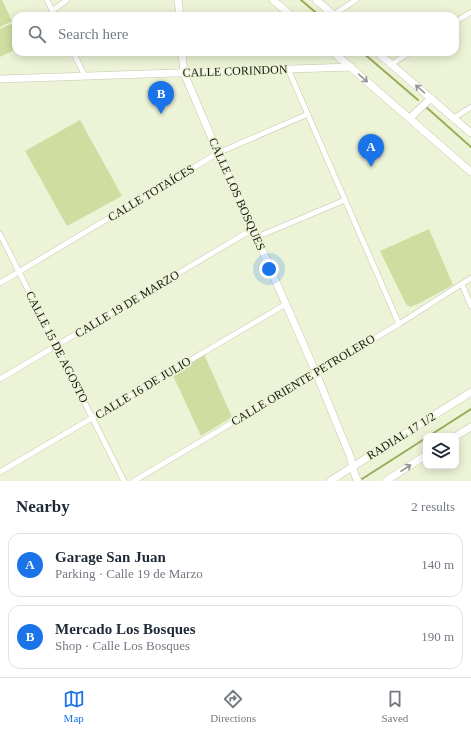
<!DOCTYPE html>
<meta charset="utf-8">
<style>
:root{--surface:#fff;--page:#f6f6f7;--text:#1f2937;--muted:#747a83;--line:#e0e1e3;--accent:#1a73e8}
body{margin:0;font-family:Georgia,serif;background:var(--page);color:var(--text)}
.controls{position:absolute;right:12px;bottom:12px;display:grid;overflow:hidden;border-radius:8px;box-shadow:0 2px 10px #0003}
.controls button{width:36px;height:36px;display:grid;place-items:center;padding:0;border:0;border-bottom:1px solid var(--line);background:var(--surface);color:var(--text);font:20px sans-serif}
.you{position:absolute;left:269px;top:269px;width:14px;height:14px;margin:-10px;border:3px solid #fff;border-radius:50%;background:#1a73e8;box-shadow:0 0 0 6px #1a73e833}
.badge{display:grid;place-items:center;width:26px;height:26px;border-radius:50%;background:var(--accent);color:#fff;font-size:13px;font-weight:700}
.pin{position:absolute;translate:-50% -33px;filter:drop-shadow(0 1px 2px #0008)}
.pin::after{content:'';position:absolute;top:21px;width:14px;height:12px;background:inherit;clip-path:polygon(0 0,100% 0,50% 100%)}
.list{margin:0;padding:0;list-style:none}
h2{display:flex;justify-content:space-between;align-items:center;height:52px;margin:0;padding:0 16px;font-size:17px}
h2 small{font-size:13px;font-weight:400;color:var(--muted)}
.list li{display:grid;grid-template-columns:26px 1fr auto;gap:12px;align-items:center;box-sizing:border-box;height:64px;margin:0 8px 8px;padding:0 8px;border:1px solid var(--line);border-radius:12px}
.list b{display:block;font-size:15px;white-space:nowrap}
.list p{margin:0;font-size:13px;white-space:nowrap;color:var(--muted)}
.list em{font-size:13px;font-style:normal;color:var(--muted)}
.icon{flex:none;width:22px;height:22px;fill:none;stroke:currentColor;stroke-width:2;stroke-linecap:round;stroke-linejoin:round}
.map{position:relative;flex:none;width:471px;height:481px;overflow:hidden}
.search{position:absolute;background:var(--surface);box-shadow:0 2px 10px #0003;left:12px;right:12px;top:12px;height:44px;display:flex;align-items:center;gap:10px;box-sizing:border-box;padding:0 14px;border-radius:12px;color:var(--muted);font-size:15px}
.sheet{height:196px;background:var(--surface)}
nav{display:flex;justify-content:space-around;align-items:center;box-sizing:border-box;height:56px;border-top:1px solid var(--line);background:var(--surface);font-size:11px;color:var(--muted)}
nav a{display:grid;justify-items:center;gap:2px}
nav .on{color:var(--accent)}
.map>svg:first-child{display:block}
</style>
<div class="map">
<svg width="471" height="481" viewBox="0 0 471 481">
<rect width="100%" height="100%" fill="#ecf3d6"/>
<path fill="#d0dda1" d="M 0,0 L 2,0 L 12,21 L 0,27 Z
M 13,23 L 16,30 L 16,49 L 0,57 L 0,29 Z
M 80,120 L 122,196 L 67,226 L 25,151 Z
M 429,229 L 453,285 L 420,303 L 410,307 L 406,304 L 380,251 Z
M 203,352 L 232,417 L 201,436 L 171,371 Z"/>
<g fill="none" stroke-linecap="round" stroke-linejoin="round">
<path stroke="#9bab5a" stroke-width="2" d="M 301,0 L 320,16
M 362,52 L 418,100
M 426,107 L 471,147
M 429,436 L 471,409
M 362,479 L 426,438"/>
<g stroke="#c3c9ad" stroke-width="6">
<path id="street" d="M 47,0 L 55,16
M 52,11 L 67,0
M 333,15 L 356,0
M 455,22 L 471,12
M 73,52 L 85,76
M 392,64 L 410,52
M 288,69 L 399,324
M 454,118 L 471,107
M 0,234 L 124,481
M 257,237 L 345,200
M 0,283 L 218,153 L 308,114
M 462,284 L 471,306
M 0,379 L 253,229
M 0,472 L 286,304
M 134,481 L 399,324 L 471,278"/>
</g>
<g stroke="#c3c9ad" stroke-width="8">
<path id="secondary" d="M 178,0 L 180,16
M 273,0 L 292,16
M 316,0 L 335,16
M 182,52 L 184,73 L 218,153 L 253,229 L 316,373 L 350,456 L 355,475 L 358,481
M 333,52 L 471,172
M 377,52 L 471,133
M 0,79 L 351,67
M 410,118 L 431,98
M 456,436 L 471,427
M 330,481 L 471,392
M 386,481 L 426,455"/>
</g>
<use href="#street" stroke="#fff" stroke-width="5"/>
<use href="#secondary" stroke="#fff" stroke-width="7"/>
</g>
<defs><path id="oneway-shaft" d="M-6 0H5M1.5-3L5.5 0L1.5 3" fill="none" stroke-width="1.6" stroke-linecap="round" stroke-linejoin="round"/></defs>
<g stroke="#979893">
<use href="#oneway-shaft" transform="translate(363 78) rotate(41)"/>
<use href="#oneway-shaft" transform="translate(420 89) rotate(-139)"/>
<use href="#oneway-shaft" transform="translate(406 468) rotate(-33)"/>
</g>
<g text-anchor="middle" stroke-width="3.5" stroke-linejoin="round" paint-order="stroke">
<g font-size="12" fill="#181b10" stroke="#ecf3d6">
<text transform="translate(235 71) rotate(-2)" y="4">CALLE CORINDON</text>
<text transform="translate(151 193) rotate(-31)" y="4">CALLE TOTAÍCES</text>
<text transform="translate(237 194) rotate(66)" y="4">CALLE LOS BOSQUES</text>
<text transform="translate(127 304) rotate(-31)" y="4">CALLE 19 DE MARZO</text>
<text transform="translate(57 347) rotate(63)" y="4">CALLE 15 DE AGOSTO</text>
<text transform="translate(303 380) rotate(-31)" y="4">CALLE ORIENTE PETROLERO</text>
<text transform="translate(143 388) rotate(-31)" y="4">CALLE 16 DE JULIO</text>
<text transform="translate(401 436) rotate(-32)" y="4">RADIAL 17 1/2</text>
</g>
</g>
</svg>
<div class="controls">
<button><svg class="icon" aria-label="layers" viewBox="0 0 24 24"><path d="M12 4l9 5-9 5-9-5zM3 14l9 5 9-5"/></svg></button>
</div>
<div class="you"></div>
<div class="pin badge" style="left:371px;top:167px">A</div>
<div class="pin badge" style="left:161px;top:114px">B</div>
<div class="search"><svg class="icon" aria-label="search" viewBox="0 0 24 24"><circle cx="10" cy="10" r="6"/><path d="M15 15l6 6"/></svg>Search here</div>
</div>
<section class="sheet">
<h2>Nearby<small>2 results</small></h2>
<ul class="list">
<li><span class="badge">A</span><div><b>Garage San Juan</b><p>Parking · Calle 19 de Marzo</p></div><em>140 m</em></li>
<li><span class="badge">B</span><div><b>Mercado Los Bosques</b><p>Shop · Calle Los Bosques</p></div><em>190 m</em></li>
</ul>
</section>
<nav>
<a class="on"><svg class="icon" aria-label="map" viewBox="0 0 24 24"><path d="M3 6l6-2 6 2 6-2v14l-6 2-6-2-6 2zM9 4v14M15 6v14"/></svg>Map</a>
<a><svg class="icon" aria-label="directions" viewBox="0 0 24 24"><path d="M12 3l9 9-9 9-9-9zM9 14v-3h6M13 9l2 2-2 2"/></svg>Directions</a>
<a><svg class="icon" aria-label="saved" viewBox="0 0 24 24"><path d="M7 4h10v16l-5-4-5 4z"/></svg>Saved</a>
</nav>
